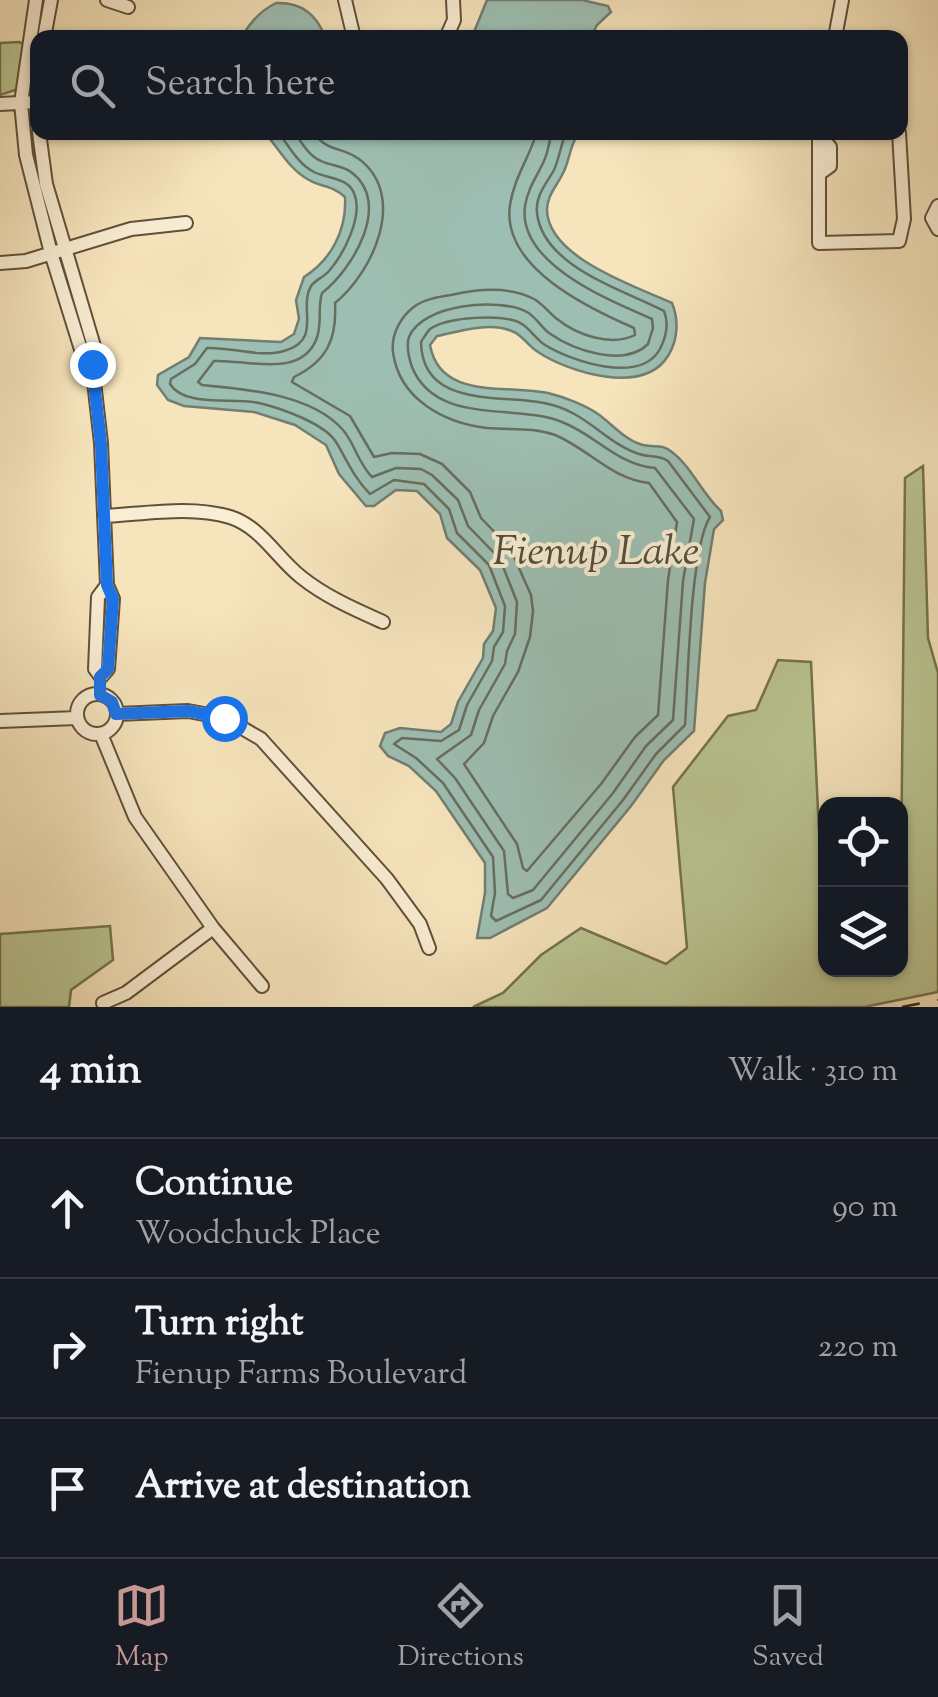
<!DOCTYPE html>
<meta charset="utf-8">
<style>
:root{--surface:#171b24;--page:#242831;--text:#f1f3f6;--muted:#9ea1a6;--line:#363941;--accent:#c59692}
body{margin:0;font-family:"Sorts Mill Goudy",serif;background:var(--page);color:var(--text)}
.controls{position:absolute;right:30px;bottom:30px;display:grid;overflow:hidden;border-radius:20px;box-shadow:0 2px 8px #0004}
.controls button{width:90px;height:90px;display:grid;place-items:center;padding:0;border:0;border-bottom:2px solid var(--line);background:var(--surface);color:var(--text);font:50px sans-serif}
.stop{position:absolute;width:30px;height:30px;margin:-22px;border:8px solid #1a73e8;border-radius:50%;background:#fff}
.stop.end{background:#1a73e8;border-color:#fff;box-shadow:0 2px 10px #0008}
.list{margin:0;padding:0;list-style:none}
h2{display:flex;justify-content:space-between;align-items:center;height:130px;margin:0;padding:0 40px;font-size:42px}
h2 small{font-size:32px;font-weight:400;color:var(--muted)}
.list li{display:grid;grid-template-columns:65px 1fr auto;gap:30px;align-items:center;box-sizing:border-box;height:140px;padding:0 40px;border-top:2px solid var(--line)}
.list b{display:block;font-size:38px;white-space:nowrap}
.list p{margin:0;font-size:32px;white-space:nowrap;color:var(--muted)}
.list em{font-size:32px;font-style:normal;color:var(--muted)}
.icon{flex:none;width:55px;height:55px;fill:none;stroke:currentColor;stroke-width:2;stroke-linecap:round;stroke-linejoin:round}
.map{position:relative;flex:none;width:938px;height:1007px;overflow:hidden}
.search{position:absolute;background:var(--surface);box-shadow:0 2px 8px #0004;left:30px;right:30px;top:30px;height:110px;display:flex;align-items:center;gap:25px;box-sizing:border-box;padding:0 35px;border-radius:20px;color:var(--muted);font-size:38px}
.sheet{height:550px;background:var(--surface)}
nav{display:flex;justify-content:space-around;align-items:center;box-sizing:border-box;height:140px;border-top:2px solid var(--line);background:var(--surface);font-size:28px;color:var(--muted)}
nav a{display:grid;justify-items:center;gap:5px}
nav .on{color:var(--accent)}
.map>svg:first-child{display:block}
</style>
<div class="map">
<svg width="938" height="1007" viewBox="0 0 938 1007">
<rect width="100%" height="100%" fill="#f6e4bc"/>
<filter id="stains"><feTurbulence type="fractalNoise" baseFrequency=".002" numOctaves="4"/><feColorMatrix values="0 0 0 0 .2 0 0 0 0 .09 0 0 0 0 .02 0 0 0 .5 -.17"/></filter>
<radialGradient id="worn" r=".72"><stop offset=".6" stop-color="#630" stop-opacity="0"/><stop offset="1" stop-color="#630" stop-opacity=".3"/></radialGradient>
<path fill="#bac592" stroke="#747250" stroke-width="2.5" d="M 19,42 L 37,49 L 37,83 L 0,95 L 0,43 Z
M 923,466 L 928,638 L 938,673 L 938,992 L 864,1007 L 473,1007 L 503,993 L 541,955 L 581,928 L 666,964 L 687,948 L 673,787 L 728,716 L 756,710 L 778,660 L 811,662 L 822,896 L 826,897 L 826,969 L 900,969 L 905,478 Z
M 110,926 L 113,960 L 71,990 L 69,1007 L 0,1007 L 0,934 Z"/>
<path fill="#9dbeb2" stroke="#717e70" stroke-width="2.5" d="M 487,0 L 582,0 L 608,6 L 611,12 L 597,25 L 591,37 L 472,37 Z
M 276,3 C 301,2 317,15 325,37 L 242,37 C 250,22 260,11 276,3 Z
M 265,133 L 579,133 C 569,145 570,162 562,175 C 556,187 547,196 547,210 C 548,258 637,287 672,303 C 679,320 678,340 668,356 C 643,396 568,372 538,352 C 529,347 523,336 514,332 C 491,321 460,331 437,336 L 430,345 C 440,401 508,384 548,393 C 564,397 585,405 598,414 C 612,424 626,441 643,445 C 655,448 661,443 672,452 C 692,467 702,494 721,511 L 723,520 L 714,529 L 705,583 L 694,731 L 664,760 L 631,806 L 547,908 L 490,938 L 477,938 L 485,893 L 485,863 L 436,791 L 409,766 L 388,756 L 380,746 L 385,733 L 400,728 L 441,732 L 451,724 L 458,702 L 483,658 L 484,644 L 493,631 L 496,608 L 480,570 L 447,538 L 440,514 L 417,491 L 396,490 L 374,506 L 366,506 L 339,474 L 326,445 L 295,425 L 254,412 L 184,406 L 168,400 L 157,385 L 158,375 L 189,357 L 200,338 L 281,342 L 294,334 L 299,319 L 296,300 L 304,277 C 331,260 347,230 345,197 C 334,186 321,187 309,180 C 290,170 279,149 265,133 Z"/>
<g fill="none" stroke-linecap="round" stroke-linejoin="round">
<path stroke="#666e60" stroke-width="2.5" d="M 278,132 C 289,146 298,164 314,172 C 328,179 347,177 354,193 C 364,216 343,255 329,271 C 324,277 315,280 311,286 C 298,308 323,340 284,351 C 261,358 231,347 207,348 L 195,364 L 171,379 L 170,384 C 185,408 234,397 259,403 C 280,408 324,423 336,442 C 347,460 354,478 370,494 L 394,480 L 424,484 L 449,509 L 457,533 L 489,565 L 505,606 L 503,632 L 494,647 L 492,661 L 467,705 L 459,730 L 441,741 L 402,738 L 394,744 L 416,758 L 443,783 L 493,857 L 495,893 L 491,916 L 496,921 L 541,900 L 623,800 L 656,754 L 685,725 C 688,683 690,548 710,517 L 668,461 C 657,454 650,458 639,454 C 605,443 585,410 544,403 C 501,394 422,409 421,342 C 423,339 427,332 430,329 C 446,317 504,313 522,324 C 530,329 536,339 545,345 C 571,361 640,385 660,349 C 666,337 669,323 664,311 C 624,290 543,267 537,213 C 535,196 546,184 554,170 C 559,159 561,145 566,132
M 294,132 C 302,143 309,156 321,161 C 331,166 342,165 351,172 C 393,203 352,270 322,293 C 317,309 323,324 316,340 C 300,379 245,359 214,361 L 198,382 L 202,385 C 245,389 312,394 343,430 C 355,444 358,463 372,477 L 396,468 L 421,469 L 432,475 L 458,500 L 468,526 L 500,559 L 517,602 L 515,634 L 507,651 L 505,664 L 479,710 L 471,735 L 437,759 L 455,778 L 504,851 L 508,894 L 513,898 L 533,890 L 613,793 L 646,746 L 673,720 L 683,581 L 694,519 L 655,468 C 617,465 596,435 562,422 C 515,403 436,426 412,367 C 409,358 406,346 409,337 C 422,304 499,297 527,312 C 536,317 541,327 549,333 C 573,350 624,368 648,344 L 653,328 L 652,319 C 611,301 517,264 525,206 C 528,188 536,178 543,163 C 548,154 549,142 552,132
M 313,132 C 328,153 341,146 359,159 C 408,196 373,272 335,303 C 337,339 327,361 294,377 L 292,382 L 350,416 L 374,457 L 392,453 L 420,454 L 442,464 L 470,492 L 481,518 L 510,548 L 531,595 L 533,611 L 530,637 L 518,672 L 493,716 L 484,743 L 464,764 L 517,844 L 523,868 L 527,871 L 601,784 L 635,737 L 658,715 L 668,580 L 677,522 L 649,483 C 611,479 589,449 555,435 C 533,427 511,430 487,428 C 444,423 399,399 393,352 C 391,335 400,317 415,306 C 425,299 439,297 451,295 C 477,289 509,286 534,299 C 543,304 549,313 557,319 C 577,335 611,347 635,335 L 634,328 C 588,308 501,267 510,205 C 514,178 529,158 537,132"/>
<g stroke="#61503a" stroke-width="16">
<path id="minor" d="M 36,0 L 21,103 L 26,155 L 51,253 L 83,356 L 92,364 L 96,353 L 46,184 L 39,132
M 107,0 L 128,7
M 345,0 L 354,38
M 44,38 L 51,0
M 446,38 L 454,20 L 453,0
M 835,38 L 842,0
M 0,104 L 37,102
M 819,132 L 819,243 L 899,241 L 904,219 L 899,132
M 819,135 L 830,147 L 830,166 L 819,174
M 938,206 L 932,218 L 938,229
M 0,263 L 26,261 L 131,229 L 186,223
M 92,364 L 101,443 L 107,585 L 113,599 L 108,669 L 101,677 L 95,669 L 98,597 L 107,585
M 104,516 C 144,514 191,505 230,517 C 261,527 276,557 301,577 C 326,597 354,609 383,622
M77 714a20 20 0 1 1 40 0a20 20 0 1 1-40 0Z
M 117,714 L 188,711 L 225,718 L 261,739 L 387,879 L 420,924 L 429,948
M 0,721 L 77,718
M 101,734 L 135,817 L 213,928 L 262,986
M 103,1003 L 126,993 L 213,928"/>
</g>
<use href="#minor" stroke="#f9edd3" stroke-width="12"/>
<path stroke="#2f1f0e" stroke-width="2.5" stroke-dasharray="18 18" stroke-linecap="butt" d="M 902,1007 L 938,1000"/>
</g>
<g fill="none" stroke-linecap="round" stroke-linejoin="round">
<path stroke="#1a73e8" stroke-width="12" d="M 92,364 L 101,444 L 107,585 L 113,599 L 108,669 L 100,677 L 100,695 L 112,702 L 116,714 L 188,711 L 224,718"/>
</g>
<g text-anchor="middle" stroke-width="8" stroke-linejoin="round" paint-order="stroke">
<g font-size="42" font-style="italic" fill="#504f3f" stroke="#f9edd3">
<text x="596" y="564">Fienup Lake</text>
</g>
</g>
<rect width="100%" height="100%" filter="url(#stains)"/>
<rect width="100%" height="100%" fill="url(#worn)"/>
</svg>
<div class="controls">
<button><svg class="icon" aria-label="locate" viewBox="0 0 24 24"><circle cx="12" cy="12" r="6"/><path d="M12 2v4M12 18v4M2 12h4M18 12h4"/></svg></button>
<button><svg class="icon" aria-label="layers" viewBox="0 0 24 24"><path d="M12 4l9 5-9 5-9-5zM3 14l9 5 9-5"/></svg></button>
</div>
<div class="stop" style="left:224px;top:718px"></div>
<div class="stop end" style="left:92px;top:364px"></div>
<div class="search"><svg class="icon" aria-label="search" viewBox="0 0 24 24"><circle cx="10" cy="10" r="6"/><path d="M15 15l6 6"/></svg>Search here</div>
</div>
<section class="sheet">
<h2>4 min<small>Walk · 310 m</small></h2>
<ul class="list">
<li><svg class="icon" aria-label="ahead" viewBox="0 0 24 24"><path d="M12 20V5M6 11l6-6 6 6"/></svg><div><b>Continue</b><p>Woodchuck Place</p></div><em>90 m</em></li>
<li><svg class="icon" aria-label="right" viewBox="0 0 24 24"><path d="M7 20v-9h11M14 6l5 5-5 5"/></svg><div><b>Turn right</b><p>Fienup Farms Boulevard</p></div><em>220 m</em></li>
<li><svg class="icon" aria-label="arrive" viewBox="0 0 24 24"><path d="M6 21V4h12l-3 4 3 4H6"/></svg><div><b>Arrive at destination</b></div></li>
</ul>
</section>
<nav>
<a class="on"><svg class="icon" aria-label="map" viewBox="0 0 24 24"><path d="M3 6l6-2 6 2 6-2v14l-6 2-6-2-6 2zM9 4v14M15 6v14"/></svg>Map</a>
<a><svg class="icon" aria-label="directions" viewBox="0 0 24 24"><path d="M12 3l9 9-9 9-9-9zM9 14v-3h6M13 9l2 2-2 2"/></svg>Directions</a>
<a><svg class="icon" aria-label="saved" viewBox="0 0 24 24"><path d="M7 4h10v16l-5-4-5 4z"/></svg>Saved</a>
</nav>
